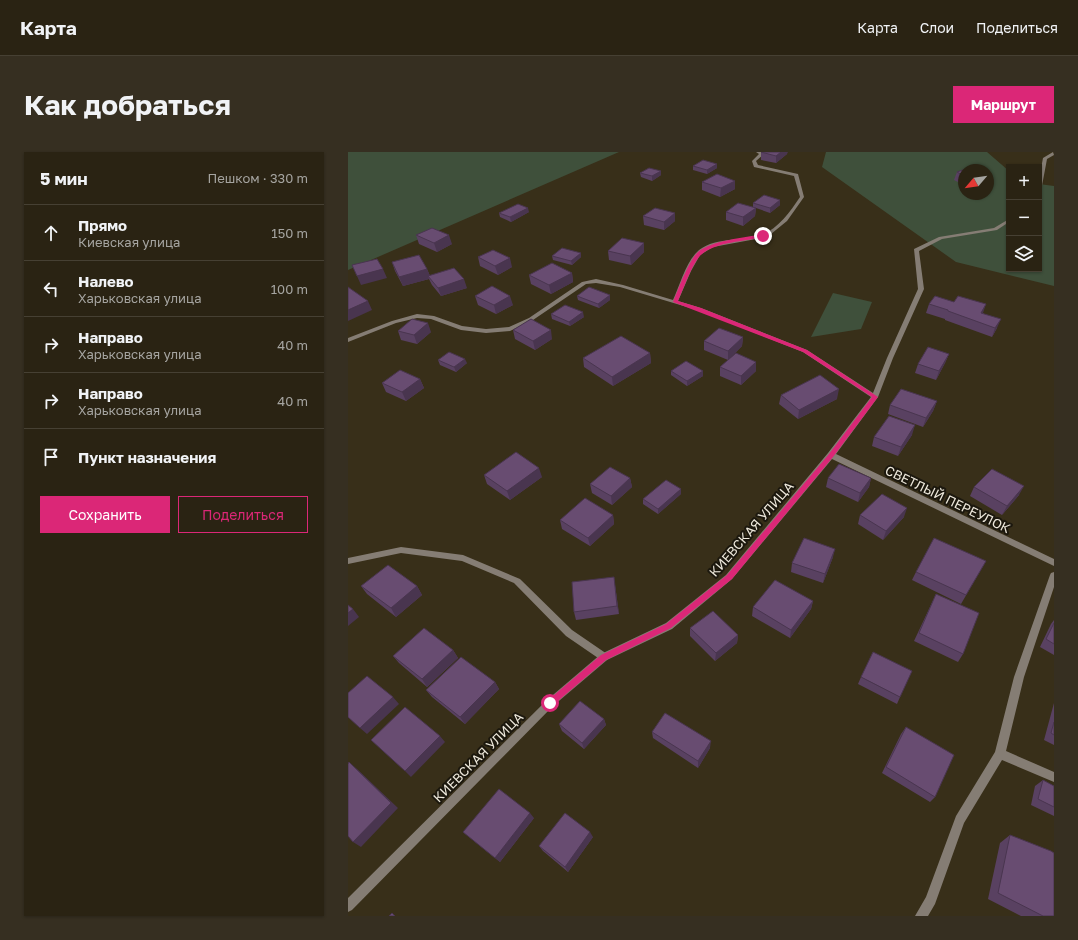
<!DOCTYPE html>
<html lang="ru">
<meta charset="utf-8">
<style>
:root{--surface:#2a2313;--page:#362f21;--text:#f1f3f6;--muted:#a5a4a0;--line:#464033;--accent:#db2777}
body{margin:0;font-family:"Golos Text",sans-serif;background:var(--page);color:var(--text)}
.controls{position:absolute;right:12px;top:12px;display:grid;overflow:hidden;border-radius:0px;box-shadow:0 1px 3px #0004}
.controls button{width:36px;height:36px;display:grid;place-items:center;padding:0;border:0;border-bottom:1px solid var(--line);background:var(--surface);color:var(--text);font:20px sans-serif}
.compass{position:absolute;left:610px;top:12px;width:36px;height:36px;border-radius:50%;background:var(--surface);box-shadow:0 1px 3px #0004;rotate:241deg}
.stop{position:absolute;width:12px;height:12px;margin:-9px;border:3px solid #db2777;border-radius:50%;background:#fff}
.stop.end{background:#db2777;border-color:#fff;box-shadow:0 1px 4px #0008}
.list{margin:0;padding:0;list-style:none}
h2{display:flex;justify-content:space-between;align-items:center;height:52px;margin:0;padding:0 16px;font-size:17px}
h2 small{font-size:13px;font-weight:400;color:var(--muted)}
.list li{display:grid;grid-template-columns:26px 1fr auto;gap:12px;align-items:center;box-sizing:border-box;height:56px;padding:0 16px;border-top:1px solid var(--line)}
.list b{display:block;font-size:15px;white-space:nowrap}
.list p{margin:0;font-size:13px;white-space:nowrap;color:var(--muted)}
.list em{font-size:13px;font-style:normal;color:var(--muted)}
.actions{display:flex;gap:8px;padding:12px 16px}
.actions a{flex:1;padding:9px 0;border:1px solid var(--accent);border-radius:0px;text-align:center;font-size:14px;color:var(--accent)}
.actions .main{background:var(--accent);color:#fff}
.icon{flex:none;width:22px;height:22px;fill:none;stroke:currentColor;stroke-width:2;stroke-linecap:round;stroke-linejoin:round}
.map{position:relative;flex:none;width:706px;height:764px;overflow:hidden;border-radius:0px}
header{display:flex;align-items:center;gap:24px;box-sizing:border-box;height:56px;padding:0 20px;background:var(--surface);border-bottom:1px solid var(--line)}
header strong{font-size:19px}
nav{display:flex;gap:22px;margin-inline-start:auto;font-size:14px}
.intro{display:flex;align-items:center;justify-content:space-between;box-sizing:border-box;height:96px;padding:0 24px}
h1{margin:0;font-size:28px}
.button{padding:10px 18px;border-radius:0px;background:var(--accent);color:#fff;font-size:14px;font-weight:700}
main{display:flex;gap:24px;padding:0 24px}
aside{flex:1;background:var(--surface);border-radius:0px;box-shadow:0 1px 3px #0004}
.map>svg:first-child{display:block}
</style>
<header>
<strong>Карта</strong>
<nav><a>Карта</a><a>Слои</a><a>Поделиться</a></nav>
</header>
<div class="intro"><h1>Как добраться</h1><a class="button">Маршрут</a></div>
<main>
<aside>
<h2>5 мин<small>Пешком · 330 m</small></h2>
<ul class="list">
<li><svg class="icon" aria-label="ahead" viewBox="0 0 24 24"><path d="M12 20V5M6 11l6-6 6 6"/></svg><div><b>Прямо</b><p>Киевская улица</p></div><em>150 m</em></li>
<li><svg class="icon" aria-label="left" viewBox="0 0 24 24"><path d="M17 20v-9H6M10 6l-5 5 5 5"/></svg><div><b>Налево</b><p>Харьковская улица</p></div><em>100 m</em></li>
<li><svg class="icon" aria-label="right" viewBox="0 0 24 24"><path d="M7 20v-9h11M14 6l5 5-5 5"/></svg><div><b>Направо</b><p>Харьковская улица</p></div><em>40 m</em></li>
<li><svg class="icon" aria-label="right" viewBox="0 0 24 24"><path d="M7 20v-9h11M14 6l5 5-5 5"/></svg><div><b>Направо</b><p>Харьковская улица</p></div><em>40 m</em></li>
<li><svg class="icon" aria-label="arrive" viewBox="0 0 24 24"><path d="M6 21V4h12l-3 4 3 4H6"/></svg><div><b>Пункт назначения</b></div></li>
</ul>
<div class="actions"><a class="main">Сохранить</a><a>Поделиться</a></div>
</aside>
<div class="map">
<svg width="706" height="764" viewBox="0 0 706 764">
<rect width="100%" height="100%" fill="#382f19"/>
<path fill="#3f503b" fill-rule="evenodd" d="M 0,0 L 271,0 L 0,118 Z
M 478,0 L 639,0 L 661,19 L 661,117 L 691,117 L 691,32 L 706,34 L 706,134 L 608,110 L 474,15 ZM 616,18 L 640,18 L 640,42 L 616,42 Z
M 485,141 L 524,150 L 513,177 L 463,185 Z"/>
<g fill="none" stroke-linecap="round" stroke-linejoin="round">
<path fill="#857d74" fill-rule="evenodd" d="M 53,395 L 115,403 L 172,427 L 224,478 L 259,502 L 261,505 L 259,508 L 256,509 L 253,508 L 218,484 L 166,431 L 114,409 L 53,401 L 0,412 L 0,406 Z
M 706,420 L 706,435 L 676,525 L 658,599 L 706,620 L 706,630 L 654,608 L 616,671 L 587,752 L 580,764 L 567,764 L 578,745 L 608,664 L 647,600 L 666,525 L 702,423 L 703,421 Z"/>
<path fill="#857d74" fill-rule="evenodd" d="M 408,0 L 413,0 L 416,2 L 408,9 L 410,13 L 450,22 L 456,45 L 439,69 L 423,82 L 408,87 L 365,95 L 352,103 L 343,119 L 330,149 L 353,156 L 459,198 L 525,241 L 539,206 L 570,137 L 566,97 L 591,85 L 646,76 L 661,67 L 661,70 L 649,78 L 594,87 L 571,99 L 576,137 L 545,206 L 530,245 L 488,302 L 706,407 L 706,414 L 484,307 L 384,427 L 324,477 L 259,508 L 205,554 L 4,758 L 0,760 L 0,746 L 199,548 L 253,502 L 318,471 L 378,423 L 480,301 L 523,245 L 455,200 L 349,158 L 272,135 L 248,131 L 238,132 L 185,168 L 162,179 L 138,181 L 113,178 L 83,167 L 69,166 L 48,171 L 0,190 L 0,186 L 44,169 L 69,162 L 86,164 L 114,174 L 138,177 L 161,175 L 181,166 L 234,130 L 248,127 L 275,133 L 325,148 C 332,133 337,113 348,101 C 364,84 393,90 413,83 C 430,77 442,60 452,45 L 446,24 L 406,15 L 404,9 L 411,2 Z
M 705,0 L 706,3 L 699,7 L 693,39 L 691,40 L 691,27 L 695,6 Z"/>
</g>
<path fill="#594161" d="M 413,0 L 439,2 L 428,11 L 413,8 Z
M 345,14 L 369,16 L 359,22 L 345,18 Z
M 616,18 L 616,33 L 606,28 L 609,20 Z
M 313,19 L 313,23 L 304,29 L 293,25 L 292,21 Z
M 387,29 L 387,37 L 372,45 L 354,38 L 354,30 Z
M 432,48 L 432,53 L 422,61 L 408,56 L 407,64 L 395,74 L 378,68 L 378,60 L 405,55 L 405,51 Z
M 181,60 L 163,70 L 152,65 L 151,61 Z
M 327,61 L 327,69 L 316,78 L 296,73 L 295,64 Z
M 68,83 L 104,92 L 89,100 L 71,92 Z
M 296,91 L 296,100 L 283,113 L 261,108 L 260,99 Z
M 233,101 L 233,105 L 224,113 L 205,108 L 204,104 Z
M 130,105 L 164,115 L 150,123 L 132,114 Z
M 44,110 L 79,117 L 82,124 L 119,136 L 93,144 L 84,133 L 81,127 L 55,134 L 47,119 Z
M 224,121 L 225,130 L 203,142 L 183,132 L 181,123 Z
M 262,143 L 262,148 L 251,156 L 230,148 L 229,144 Z
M 127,144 L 165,153 L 148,162 L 130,153 Z
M 581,152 L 635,161 L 649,176 L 644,185 L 597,168 L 597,167 L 578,161 Z
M 203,162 L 236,165 L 222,174 L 204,167 Z
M 165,178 L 204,187 L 187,198 L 167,187 Z
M 50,179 L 83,180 L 69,192 L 53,188 Z
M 395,185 L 394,194 L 382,206 L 408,219 L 393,233 L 372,224 L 372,215 L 380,208 L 356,198 L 356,189 Z
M 302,201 L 303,211 L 265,234 L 236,215 L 235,206 Z
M 601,202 L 597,211 L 588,228 L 567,221 L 570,212 Z
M 90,208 L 119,211 L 108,220 L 92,213 Z
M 323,219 L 355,219 L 355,224 L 339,234 L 323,223 Z
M 72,227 L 76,236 L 58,249 L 38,240 L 34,231 Z
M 433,243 L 489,247 L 450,267 L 431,252 Z
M 589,249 L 585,259 L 575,275 L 540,262 L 542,253 Z
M 564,283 L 550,304 L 524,294 L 526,285 Z
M 136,323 L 194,325 L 162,348 L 139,332 Z
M 282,326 L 284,335 L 264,353 L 244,341 L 242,332 Z
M 480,326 L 523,326 L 521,335 L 510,350 L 478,335 Z
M 626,335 L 671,343 L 654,363 L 622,344 Z
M 333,342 L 310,362 L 295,352 L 295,347 Z
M 265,363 L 266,372 L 242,394 L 214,377 L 212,368 Z
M 512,363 L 556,365 L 535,388 L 510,372 Z
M 485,405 L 475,431 L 443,420 L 444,411 Z
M 638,409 L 613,452 L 564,428 L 568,420 Z
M 267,433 L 271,462 L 228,468 L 226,460 Z
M 13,434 L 69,434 L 74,443 L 48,465 L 19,442 Z
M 588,442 L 615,502 L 610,510 L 566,489 Z
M 465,449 L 463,457 L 442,486 L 404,464 L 405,455 Z
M 706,468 L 706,503 L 692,495 L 703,472 Z
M 342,476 L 390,483 L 389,491 L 367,509 L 342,484 Z
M 105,498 L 110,506 L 79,535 L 51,511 L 45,504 Z
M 513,525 L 552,545 L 549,552 L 510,532 Z
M 147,530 L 151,537 L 117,572 L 84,545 L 78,538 Z
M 706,551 L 706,593 L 696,588 Z
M 256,567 L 258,573 L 236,597 L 214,579 L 211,572 Z
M 558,575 L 587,645 L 582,650 L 534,621 L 553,582 Z
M 304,580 L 362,596 L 350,616 L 305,586 Z
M 695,628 L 706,634 L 706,664 L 683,653 L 687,634 Z
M 186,666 L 152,710 L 115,680 Z
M 662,683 L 706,764 L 673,764 L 640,747 L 652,691 Z
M 245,685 L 220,720 L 195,699 L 191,694 Z"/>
<path fill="#49354f" d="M 433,0 L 440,0 L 439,2 L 428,11 L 428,4 Z
M 369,12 L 369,16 L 359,22 L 359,18 Z
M 313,19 L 313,23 L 304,29 L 304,24 Z
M 387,29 L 387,37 L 372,45 L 373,36 Z
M 432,48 L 432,53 L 422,61 L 422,56 Z
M 180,56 L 181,60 L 163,70 L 162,65 Z
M 408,56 L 407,64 L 395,74 L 395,65 Z
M 327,61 L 327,69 L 316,78 L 316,70 Z
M 101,83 L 104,92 L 89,100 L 86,91 Z
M 296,91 L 296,100 L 283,113 L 282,104 Z
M 233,101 L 233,105 L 224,113 L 223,109 Z
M 162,106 L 164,115 L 150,123 L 147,114 Z
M 35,117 L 39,126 L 13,133 L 9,124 Z
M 79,117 L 83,126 L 80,124 L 81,127 L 55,134 L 51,125 Z
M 224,121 L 225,130 L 203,142 L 201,133 Z
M 116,127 L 119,136 L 93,144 L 90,136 Z
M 262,143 L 262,148 L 251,156 L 250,152 Z
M 162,144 L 165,153 L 148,162 L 146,153 Z
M 20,149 L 24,158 L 0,169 L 0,158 Z
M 638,152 L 635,161 L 633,161 Z
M 235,160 L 236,165 L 222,174 L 221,170 Z
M 653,167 L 649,176 L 644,185 L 647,176 Z
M 80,171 L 83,180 L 69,192 L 66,183 Z
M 203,178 L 204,187 L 187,198 L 185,189 Z
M 395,185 L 394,194 L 380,208 L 380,199 Z
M 302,201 L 303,211 L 265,234 L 264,225 Z
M 601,202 L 597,211 L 588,228 L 591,219 Z
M 117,207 L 119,211 L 108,220 L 106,215 Z
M 408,210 L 408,219 L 393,233 L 393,224 Z
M 355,219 L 355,224 L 339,234 L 339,229 Z
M 72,227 L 76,236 L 58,249 L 54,240 Z
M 491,237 L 489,247 L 450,267 L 451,258 Z
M 589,249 L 585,259 L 575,275 L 578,266 Z
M 567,273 L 564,283 L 550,304 L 553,295 Z
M 191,316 L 194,325 L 162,348 L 159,339 Z
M 282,326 L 284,335 L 264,353 L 263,344 Z
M 523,326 L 521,335 L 510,350 L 512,341 Z
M 676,334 L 671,343 L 654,363 L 659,354 Z
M 333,337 L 333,342 L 310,362 L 310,357 Z
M 559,356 L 556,365 L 535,388 L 538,379 Z
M 265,363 L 266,372 L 242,394 L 240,386 Z
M 487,397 L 485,405 L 475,431 L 477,422 Z
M 266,425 L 267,433 L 271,462 L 269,454 Z
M 69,434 L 74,443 L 48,465 L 43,456 Z
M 465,449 L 463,457 L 442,486 L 443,478 Z
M 5,457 L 11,465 L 0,474 L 0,461 Z
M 390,483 L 389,491 L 367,509 L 368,501 Z
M 105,498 L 110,506 L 79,535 L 74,527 Z
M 147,530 L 151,537 L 117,572 L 112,565 Z
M 45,545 L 51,552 L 19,582 L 12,576 Z
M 256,567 L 258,573 L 236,597 L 234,591 Z
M 92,584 L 97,590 L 63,625 L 57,619 Z
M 363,589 L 362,596 L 350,616 L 350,609 Z
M 1,610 L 9,617 L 50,656 L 13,695 L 5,690 Z
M 182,661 L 186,666 L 152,710 L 147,706 Z
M 242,680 L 245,685 L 220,720 L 217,715 Z"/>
<path fill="#684c71" stroke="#49354f" d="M 413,0 L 433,0 L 428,4 Z
M 355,8 L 369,12 L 359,18 L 345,14 Z
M 623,15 L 630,18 L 616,18 L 616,24 L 609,20 Z
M 301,16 L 313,19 L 304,24 L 292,21 Z
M 369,22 L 387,29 L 373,36 L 354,30 Z
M 416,43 L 432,48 L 422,56 L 405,51 Z
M 390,51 L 408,56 L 395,65 L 378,60 Z
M 170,52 L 180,56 L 162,65 L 151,61 Z
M 307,56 L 327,61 L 316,70 L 295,64 Z
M 84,76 L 101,83 L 86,91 L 68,83 Z
M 274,86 L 296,91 L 282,104 L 260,99 Z
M 214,96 L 233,101 L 223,109 L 204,104 Z
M 145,98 L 162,106 L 147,114 L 130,105 Z
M 71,103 L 79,117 L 51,125 L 44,110 Z
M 29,107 L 35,117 L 9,124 L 4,113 Z
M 204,111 L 224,121 L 201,133 L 181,123 Z
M 106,116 L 116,127 L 90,136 L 80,124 Z
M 144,134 L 162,144 L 146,153 L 127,144 Z
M 0,135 L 20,149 L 0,158 Z
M 241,135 L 262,143 L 250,152 L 229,144 Z
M 587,144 L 606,150 L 610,144 L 638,152 L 633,161 L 653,167 L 647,176 L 600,159 L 600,158 L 581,152 Z
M 217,153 L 235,160 L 221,170 L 203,162 Z
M 64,167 L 80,171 L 66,183 L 50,179 Z
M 183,167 L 203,178 L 185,189 L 165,178 Z
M 371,176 L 395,185 L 380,199 L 356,189 Z
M 273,184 L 302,201 L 264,225 L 235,206 Z
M 580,195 L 601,202 L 591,219 L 570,212 Z
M 101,200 L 117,207 L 106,215 L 90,208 Z
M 388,201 L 408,210 L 393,224 L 372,215 Z
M 338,209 L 355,219 L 339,229 L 323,219 Z
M 52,218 L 72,227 L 54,240 L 34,231 Z
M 472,223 L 491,237 L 451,258 L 433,243 Z
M 553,237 L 589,249 L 578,266 L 542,253 Z
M 541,264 L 567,273 L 553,295 L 526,285 Z
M 168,300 L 191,316 L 159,339 L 136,323 Z
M 491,312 L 523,326 L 512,341 L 480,326 Z
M 262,315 L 282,326 L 263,344 L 242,332 Z
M 644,317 L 676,334 L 659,354 L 626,335 Z
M 318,328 L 333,337 L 310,357 L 295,347 Z
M 534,342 L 559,356 L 538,379 L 512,363 Z
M 237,346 L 265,363 L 240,386 L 212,368 Z
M 456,386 L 487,397 L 477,422 L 444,411 Z
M 586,386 L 638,409 L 618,443 L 568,420 Z
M 40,413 L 69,434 L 43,456 L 13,434 Z
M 266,425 L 269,454 L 226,460 L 224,430 Z
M 427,428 L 465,449 L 443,478 L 405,455 Z
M 588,442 L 631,461 L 615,502 L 571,481 Z
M 0,453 L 5,457 L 0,461 Z
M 365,459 L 390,483 L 368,501 L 342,476 Z
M 706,471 L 706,492 L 698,487 Z
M 76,476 L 105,498 L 74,527 L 45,504 Z
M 525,500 L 564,519 L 552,545 L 513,525 Z
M 113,505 L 147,530 L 112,565 L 78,538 Z
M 19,524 L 45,545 L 12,576 L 0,565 L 0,541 Z
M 232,549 L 256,567 L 234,591 L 211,572 Z
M 57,555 L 92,584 L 57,619 L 23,588 Z
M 317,561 L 363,589 L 350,609 L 304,580 Z
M 706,570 L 706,583 L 703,581 Z
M 558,575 L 606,603 L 587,645 L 538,615 Z
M 1,610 L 43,651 L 5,690 L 0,684 L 0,612 Z
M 695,628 L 706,634 L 706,655 L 690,647 Z
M 151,637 L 182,661 L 147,706 L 115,680 Z
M 217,661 L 242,680 L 217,715 L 191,694 Z
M 662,683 L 703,699 L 706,701 L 706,764 L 695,764 L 650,741 Z
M 44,761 L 47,764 L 41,764 Z"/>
<path fill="#db2777" d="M 415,82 L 417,85 C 398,89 368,90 354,102 C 345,109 335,138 330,149 L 353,156 L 459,198 L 530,245 L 485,305 L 384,427 L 323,476 L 258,508 L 204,554 L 199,554 L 199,549 L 253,503 L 318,472 L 379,423 L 481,302 L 524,245 L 455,200 L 325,150 C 330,138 341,108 350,100 C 364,88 397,86 415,82 Z"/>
<g text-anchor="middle" stroke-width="4" stroke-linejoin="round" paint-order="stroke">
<g font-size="13" fill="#eee9dc" stroke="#1c180e">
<text transform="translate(600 347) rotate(26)" y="5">СВЕТЛЫЙ ПЕРЕУЛОК</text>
<text transform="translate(403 377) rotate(-49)" y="5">КИЕВСКАЯ УЛИЦА</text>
<text transform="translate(130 605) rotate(-45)" y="5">КИЕВСКАЯ УЛИЦА</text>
</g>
</g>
</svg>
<div class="controls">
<button>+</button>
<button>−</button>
<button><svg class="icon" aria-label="layers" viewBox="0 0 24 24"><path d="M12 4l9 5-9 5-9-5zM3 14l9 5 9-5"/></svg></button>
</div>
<svg class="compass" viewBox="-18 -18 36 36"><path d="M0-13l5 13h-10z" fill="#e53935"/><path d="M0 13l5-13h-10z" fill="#a5a4a0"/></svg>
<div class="stop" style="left:202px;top:551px"></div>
<div class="stop end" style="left:415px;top:84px"></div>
</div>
</main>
